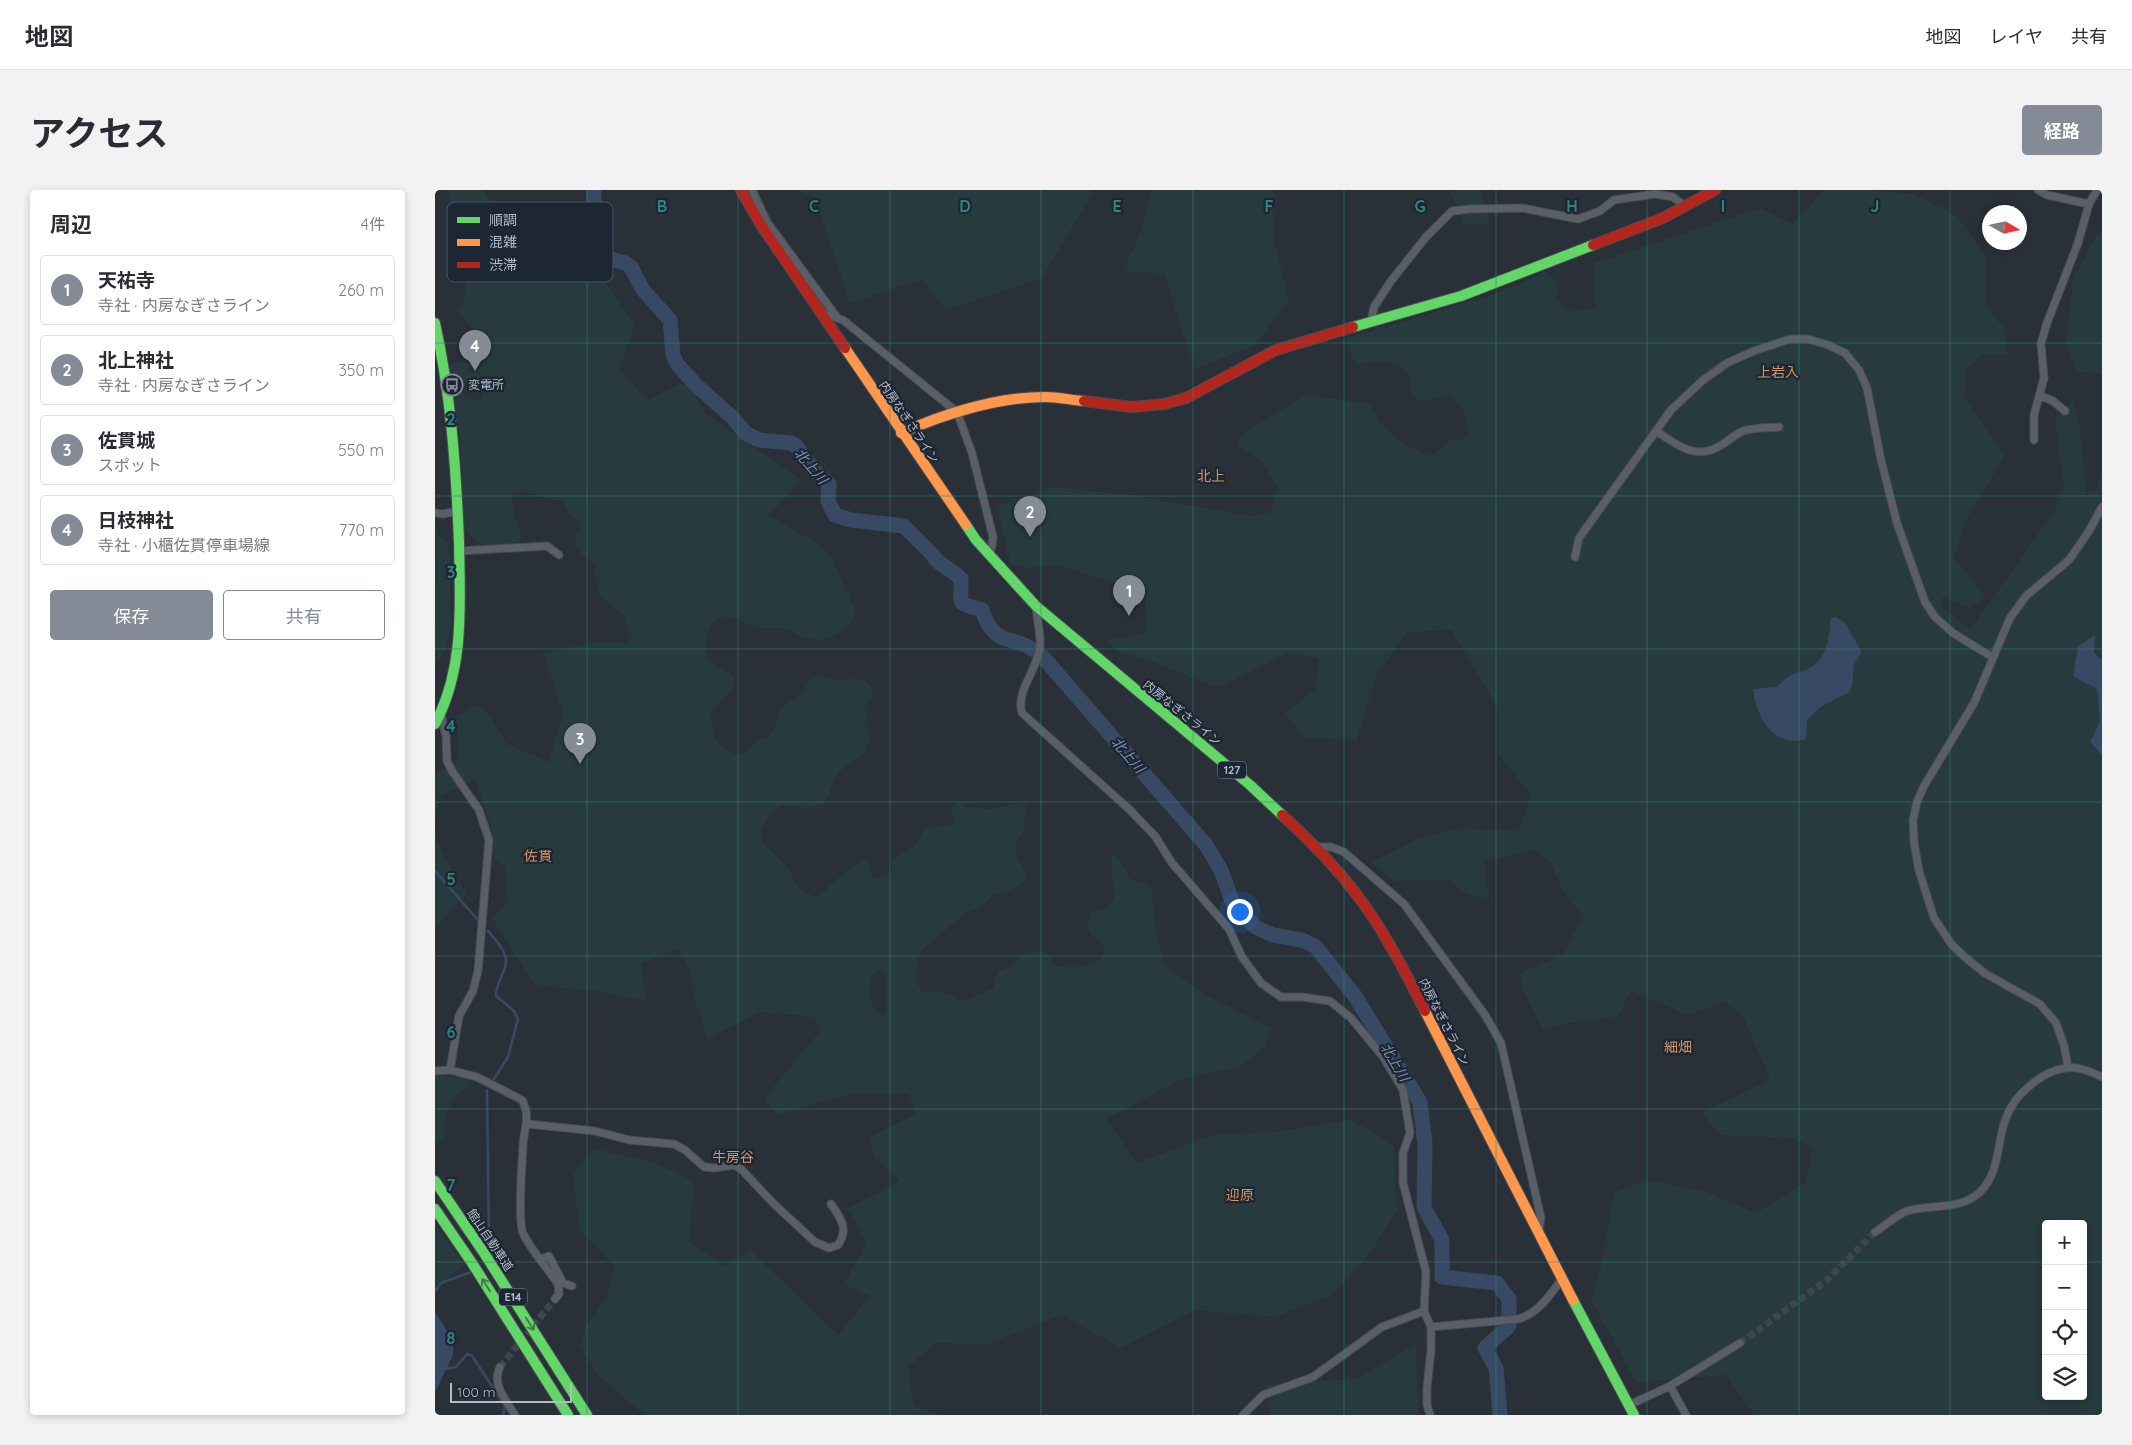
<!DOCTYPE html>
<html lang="ja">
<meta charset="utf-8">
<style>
:root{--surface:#fff;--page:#f2f2f3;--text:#2b2b33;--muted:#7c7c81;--line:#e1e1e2;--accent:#848b96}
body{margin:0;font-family:Quicksand,"Noto Sans JP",sans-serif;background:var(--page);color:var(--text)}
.controls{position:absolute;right:15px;bottom:15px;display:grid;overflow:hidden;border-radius:5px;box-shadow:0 2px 8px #0003}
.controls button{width:45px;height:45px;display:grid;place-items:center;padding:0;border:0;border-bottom:1px solid var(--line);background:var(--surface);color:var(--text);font:25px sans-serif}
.compass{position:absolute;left:1547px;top:15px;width:45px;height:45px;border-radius:50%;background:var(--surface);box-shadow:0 2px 8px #0003;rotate:99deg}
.scale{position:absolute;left:15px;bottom:12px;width:122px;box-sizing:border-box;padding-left:5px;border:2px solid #b4bcc9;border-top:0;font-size:14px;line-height:18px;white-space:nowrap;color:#b4bcc9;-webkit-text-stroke:4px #1d2633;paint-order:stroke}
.you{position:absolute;left:804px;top:721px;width:18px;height:18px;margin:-12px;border:4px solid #fff;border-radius:50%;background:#1a73e8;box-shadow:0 0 0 8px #1a73e833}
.badge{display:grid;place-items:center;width:32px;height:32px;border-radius:50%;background:var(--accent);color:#fff;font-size:16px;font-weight:700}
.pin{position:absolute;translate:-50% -41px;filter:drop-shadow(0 1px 2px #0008)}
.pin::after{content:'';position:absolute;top:26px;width:18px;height:15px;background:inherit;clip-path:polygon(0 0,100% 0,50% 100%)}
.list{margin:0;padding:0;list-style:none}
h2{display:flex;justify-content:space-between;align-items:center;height:65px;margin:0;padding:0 20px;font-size:21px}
h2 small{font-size:16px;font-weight:400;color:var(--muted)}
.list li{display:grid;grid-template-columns:32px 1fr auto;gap:15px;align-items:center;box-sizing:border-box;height:70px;margin:0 10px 10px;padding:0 10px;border:1px solid var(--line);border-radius:5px}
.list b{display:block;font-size:19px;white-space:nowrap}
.list p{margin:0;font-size:16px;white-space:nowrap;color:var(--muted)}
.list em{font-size:16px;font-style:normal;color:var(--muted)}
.actions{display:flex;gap:10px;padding:15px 20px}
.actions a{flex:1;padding:11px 0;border:1px solid var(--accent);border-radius:5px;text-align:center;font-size:18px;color:var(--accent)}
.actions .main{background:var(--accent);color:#fff}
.icon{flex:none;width:28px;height:28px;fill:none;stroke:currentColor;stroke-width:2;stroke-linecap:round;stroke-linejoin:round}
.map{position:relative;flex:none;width:1667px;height:1225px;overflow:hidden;border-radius:5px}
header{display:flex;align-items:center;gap:30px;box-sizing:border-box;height:70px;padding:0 25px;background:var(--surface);border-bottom:1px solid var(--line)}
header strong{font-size:24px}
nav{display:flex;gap:28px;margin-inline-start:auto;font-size:18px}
.intro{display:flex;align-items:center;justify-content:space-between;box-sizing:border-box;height:120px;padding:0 30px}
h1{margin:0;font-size:35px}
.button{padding:12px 22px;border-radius:5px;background:var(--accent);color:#fff;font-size:18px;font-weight:700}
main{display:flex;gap:30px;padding:0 30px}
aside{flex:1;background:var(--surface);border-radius:5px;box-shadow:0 2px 8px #0003}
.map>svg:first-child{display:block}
</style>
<header>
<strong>地図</strong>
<nav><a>地図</a><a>レイヤ</a><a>共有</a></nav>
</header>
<div class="intro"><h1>アクセス</h1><a class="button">経路</a></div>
<main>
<aside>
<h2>周辺<small>4件</small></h2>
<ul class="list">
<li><span class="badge">1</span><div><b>天祐寺</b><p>寺社 · 内房なぎさライン</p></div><em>260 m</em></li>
<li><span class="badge">2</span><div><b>北上神社</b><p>寺社 · 内房なぎさライン</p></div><em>350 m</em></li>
<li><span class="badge">3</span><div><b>佐貫城</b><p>スポット</p></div><em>550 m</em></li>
<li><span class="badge">4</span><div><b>日枝神社</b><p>寺社 · 小櫃佐貫停車場線</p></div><em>770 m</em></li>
</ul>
<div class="actions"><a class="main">保存</a><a>共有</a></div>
</aside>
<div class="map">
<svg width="1667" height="1225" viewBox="0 0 1667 1225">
<rect width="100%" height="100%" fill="#2a3038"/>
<path fill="#273a3e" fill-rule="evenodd" d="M 12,0 L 48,0 L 90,60 L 102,73 L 139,61 L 137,49 L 168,89 L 200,135 L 184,179 L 213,210 L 245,193 L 257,198 L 270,223 L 366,290 L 334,326 L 384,354 L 397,367 L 421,423 C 413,442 392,454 371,448 C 363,446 357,440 350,439 C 340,436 329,440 319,437 C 313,435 308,431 302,429 C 271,420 269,447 273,470 L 300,487 L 296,500 L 276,523 L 279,550 L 299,564 L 310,563 L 322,551 L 332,547 L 339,539 L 343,523 L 349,514 L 368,503 L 373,491 L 385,485 C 389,487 393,489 397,489 C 414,491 436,482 439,508 L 435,510 C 427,526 437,545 433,556 C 427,570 409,573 402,586 C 397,594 395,604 389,614 L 374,618 L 348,615 L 339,620 L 326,640 L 327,652 L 350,675 L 356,683 L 359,692 L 365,699 L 382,708 L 412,680 L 430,670 L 435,674 L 435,683 L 440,688 L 452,686 L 457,680 L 457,671 L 466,663 L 482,654 L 489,639 L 513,635 L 520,631 L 517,624 L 517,616 L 523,612 L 531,617 L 555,619 L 591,613 L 589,639 L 580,656 L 582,666 L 594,688 L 570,703 L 558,705 L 546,717 L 531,723 L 487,760 L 482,771 L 484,777 L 480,790 L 488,803 C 503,802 513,800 524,811 L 532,810 L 559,798 L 559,791 L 563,781 L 577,776 L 584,767 L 596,765 L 599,761 L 610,762 L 616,768 L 620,776 C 629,779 657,776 664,770 C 670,766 669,760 668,755 L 655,744 L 652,737 L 657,721 L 673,718 L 679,709 L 676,664 L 684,668 L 695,689 L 716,695 L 721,739 L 729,775 L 772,806 L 835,838 L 830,857 L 805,877 L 746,889 L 672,929 L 701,973 L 781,944 L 841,942 L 914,930 L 937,941 L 959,956 L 962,1021 L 936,1062 L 897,1105 L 839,1127 L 760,1120 L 686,1158 L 626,1125 L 554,1154 L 501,1153 L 473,1177 L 479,1216 L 505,1225 L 209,1225 L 164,1186 L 144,1156 L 151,1135 L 171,1109 L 179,1076 L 144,1039 L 138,982 L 160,959 L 220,973 L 259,991 L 254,1052 L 289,1076 L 316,1061 L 403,1145 L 435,1106 L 409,1094 L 431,1053 L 413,1018 L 464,991 L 438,967 L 435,947 L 480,924 L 474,904 L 418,903 L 343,924 L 330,911 L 340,895 L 386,840 L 379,827 L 326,822 L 273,849 L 259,809 L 255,779 L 244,759 L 206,773 L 211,811 L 161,801 L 100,795 L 57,728 L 73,713 L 70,676 L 59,670 L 57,639 L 40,590 L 5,606 L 0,630 L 0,584 L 24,570 L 21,525 L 39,516 L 50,519 L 72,554 L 114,572 L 128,522 L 108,463 L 157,453 L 195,453 L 189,425 L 164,406 L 159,374 L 147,365 L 140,355 L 141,343 L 146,339 L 144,330 L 135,325 L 127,311 L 88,302 L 79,302 C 71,321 92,338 83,353 C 74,353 68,357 59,356 C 45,355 34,347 28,335 L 25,243 L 15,196 L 19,194 L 27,199 L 29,205 L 45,211 L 49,202 L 48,197 C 40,195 34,191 27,195 L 14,184 L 16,174 L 26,171 L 27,167 L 41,164 L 47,156 L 51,154 L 50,149 L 38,141 L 30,128 L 21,122 L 28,115 C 35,80 23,34 12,0 ZM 446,779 L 451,787 L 451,825 L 445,825 C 433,813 432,796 440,781 Z
M 362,0 L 658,0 L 653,11 L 607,88 L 511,120 L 487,89 L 415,113 L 380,8 Z
M 717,0 L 838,0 L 839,48 L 854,111 L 820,155 L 760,179 L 729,84 L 688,81 L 705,44 Z
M 1015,0 L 1047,0 L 1055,34 L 1028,34 Z
M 1389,0 L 1436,0 L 1479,4 L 1522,26 L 1551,67 L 1551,116 L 1568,137 L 1573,165 L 1547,165 L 1532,178 L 1529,206 L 1570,265 L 1531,330 L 1519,367 L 1551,408 L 1533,418 L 1507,407 L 1507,418 L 1536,439 L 1620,320 L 1629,299 L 1620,228 L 1638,211 L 1645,239 L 1651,302 L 1661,300 L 1667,281 L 1667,1225 L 1319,1225 L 1291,1185 L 1201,1192 L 1156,1110 L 1165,1081 L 1179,1003 L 1209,990 L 1269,1001 L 1321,1023 L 1371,992 L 1377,957 L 1357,948 L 1286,945 L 1266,923 L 1335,890 L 1308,826 L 1289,812 L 1253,825 L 1196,801 L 1183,827 L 1135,833 L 1108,840 L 1089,802 L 1084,784 L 1129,764 L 1147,726 L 1128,700 L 1114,670 L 1097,660 C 1081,665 1065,667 1049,672 L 1054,711 L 1032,704 L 1013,690 L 958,691 L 937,672 L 985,648 L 1026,638 L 1059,640 L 1084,639 L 1096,604 L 1064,566 L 1063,519 L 1017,440 L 973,442 L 942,484 L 922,550 L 870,548 L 850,523 L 881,499 L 883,468 L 853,463 L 783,498 L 711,469 L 682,461 L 671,451 L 711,442 L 710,406 L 680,393 L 622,375 L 595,378 L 576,375 L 561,316 L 617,297 L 696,305 L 815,326 L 836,322 L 842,296 L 827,271 L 804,257 L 802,252 L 811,242 L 870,205 L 936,214 L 945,233 L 966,253 L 994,266 L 1001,263 L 1016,250 L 1027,250 L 1033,246 C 1036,229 1027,218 1016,205 C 999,205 986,219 975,201 C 980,166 945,172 922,174 L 917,168 L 911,152 L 912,148 L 1053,106 L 1082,95 L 1109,81 L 1121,91 L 1123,100 L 1121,108 L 1133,121 L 1160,118 L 1160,73 L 1326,18 L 1358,34 ZM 1611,1034 L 1648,1034 L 1648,1206 L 1611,1206 Z
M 1667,41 L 1667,184 L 1641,181 L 1631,154 L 1638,89 L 1661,47 Z
M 1,343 L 14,353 L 16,431 L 11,459 L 0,473 Z
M 0,647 L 18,683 L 32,703 L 0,738 Z
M 0,885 L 32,888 L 35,894 C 31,899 24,903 20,907 C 11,919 9,934 8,949 L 3,953 L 0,953 Z
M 0,1034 L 29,1075 C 20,1084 8,1090 0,1100 Z
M 981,1154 L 983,1225 L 835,1225 L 830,1195 L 921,1189 Z"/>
<path fill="#384963" d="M 1401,427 L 1409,432 L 1427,462 L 1419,474 L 1417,496 L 1414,502 L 1384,518 L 1372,530 L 1371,549 C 1338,559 1321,526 1318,499 L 1342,497 C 1355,483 1355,486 1372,479 C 1393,470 1394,447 1396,428 Z
M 1660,445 L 1659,463 L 1667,470 L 1667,565 L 1655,552 L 1665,531 L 1662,499 L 1638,486 L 1643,456 Z
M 0,1122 L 18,1150 L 18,1165 L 0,1202 Z"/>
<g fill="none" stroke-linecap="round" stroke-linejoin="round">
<path stroke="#384963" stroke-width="2.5" d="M 0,681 L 43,730
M 53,741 C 64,754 77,766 68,783 C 64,792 61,797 61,806 L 79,821 L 83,829 L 73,867 L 59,889
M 52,900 L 54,1054
M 0,1101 L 6,1093 L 36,1082
M 9,1179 L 21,1177 L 32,1164 L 37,1166 L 70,1216 L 68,1225"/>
<path stroke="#384963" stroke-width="15" d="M 159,0 L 158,55 L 166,66 L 190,73 L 196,77 L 208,100 L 235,130 L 238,165 L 242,174 L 261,195 L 298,228 L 310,243 L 324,250 L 356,253 L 361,256 L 379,280 L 394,294 L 393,311 L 400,325 L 416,330 L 469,336 L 498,365 C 502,375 518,379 526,389 C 527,418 519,411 547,420 C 560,461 580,442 607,466 L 771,655 L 786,680 L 797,711 L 810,727 L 822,738 L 838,745 L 867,750 L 880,756 L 920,806 L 985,912 L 990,954 L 989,1017 L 1007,1050 L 1007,1087 L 1062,1093 L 1074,1109 L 1074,1136 L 1050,1158 L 1061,1178 L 1065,1225"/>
<path stroke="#3f454e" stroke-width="7" stroke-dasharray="7 3.5" stroke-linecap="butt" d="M 1305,1153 L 1392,1090 L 1440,1042
M 65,1177 L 120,1109"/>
<g stroke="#484c53" stroke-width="9">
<path id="street" d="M 317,0 L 332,32 L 401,126
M 1603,0 L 1612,5 L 1654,14
M 386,123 L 408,130 L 522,222 L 537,263 L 558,347 L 557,356 L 554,364
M 936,132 L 939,117 L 956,91 L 991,47 L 1017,21 L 1035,19 L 1087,18 L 1143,29 L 1165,21 L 1179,10 L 1220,4 L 1238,7 L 1251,17
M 1606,206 L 1618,211 L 1630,221
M 1221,241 C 1241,254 1259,270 1283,257 C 1291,253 1298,246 1306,242 C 1316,237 1333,238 1344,237
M 1599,250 L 1599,225 L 1609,188 L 1606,154 L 1612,133 L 1643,53 L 1654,14 L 1662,0
M 0,323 L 8,324 L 23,321
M 24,361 L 112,356 L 124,365
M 1140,367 L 1144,348 L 1236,220 L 1267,191 L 1292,173 L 1319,161 L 1355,149 L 1373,149 L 1393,155 L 1410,163 L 1424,180 L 1432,198 L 1446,270 L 1462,333 L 1490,412 L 1500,427 L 1518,443 L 1557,467
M 601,417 C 602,430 606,444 605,456 C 604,478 580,501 587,523 L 694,619 L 720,646 L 737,673 L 794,739 L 807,767 L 826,793 L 846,807 L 867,807 L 895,811 L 916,828 L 949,868 L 968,900 L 975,943 L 968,963 L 968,993 L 991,1082 L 989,1121 L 996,1137 L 996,1160 L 992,1198 L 992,1215 L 995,1225
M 6,525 L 11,546 L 12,571 L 17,581 L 44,620 L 54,650 L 43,781 L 38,801 L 24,826 L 15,880
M 882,657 L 896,657 L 909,662 L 969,714 L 1050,825 L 1066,853 L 1106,1028 L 1104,1041
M 1633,878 L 1629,855 L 1621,833 L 1605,814 L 1551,784 L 1532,769 L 1517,755 L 1499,728 L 1484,681 L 1479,652 L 1478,630 L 1482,612 L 1489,596 L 1539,513 L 1575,428 L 1591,406 L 1634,370 L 1654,341 L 1667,317
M 0,881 L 15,880 L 42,887 L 87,910 C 96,926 89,939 88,955 C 87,979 83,1017 87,1040 C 89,1051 115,1082 123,1094 L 124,1104 L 120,1109
M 93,934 L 160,941 L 194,950 L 239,954 L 250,960 L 269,977 L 279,978 L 299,975 L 306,979 L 339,1014 L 380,1052 L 394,1058 L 403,1055 C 414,1039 406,1028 396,1014
M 1440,1042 C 1450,1036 1461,1025 1472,1021 C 1495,1014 1525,1021 1545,1002 C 1566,981 1561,953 1571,928 C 1579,905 1606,882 1630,878 C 1642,876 1657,882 1667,887
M 106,1069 L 114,1066 L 128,1093 L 137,1096
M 996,1137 L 1083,1129 C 1104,1123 1114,1106 1127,1089
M 65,1177 C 56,1194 71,1210 80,1225
M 1235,1196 L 1251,1225
M 1194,1215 L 1235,1196 L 1305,1153
M 808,1225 L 828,1205 L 878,1187 L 947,1137 L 989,1121"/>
</g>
<g stroke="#484c53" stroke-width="12">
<path id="fast" d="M 0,133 C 16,205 21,278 24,352 C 25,414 30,478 0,534
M 918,137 L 1026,106 L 1158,55
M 531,335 L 541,350 L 601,416 L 815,595 L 847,625
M 0,991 L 49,1063 L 152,1225
M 0,1019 L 37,1073 L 133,1225
M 1138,1110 L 1199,1225"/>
</g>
<g stroke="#484c53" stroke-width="12">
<path id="slow" d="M 410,158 L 531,335
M 466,243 C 509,224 563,207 611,207 C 623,207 636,210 649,211
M 990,821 L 1138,1110"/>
</g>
<g stroke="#484c53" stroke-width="12">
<path id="jam" d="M 306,0 L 326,35 L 410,158
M 1158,55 L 1228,28 L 1280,0
M 649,211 L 697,217 L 729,214 L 751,208 L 841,160 L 918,137
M 847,625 C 876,651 902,678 925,709 C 951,744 970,782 990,821"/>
</g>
<use href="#street" stroke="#5a5e66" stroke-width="7"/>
<use href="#fast" stroke="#63d668" stroke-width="10"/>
<use href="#slow" stroke="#ff974d" stroke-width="10"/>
<use href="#jam" stroke="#b3261e" stroke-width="10"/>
</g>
<defs><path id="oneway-shaft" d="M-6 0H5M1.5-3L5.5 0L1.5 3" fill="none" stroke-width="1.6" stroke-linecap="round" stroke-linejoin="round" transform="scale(1.25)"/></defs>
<g stroke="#407e4e">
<use href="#oneway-shaft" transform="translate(51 1095) rotate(-123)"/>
<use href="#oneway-shaft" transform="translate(95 1134) rotate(57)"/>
</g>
<path fill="none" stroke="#308480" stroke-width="1" stroke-opacity="0.55" d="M 152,0 L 152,1225M 303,0 L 303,1225M 455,0 L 455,1225M 606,0 L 606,1225M 758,0 L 758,1225M 909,0 L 909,1225M 1061,0 L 1061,1225M 1212,0 L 1212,1225M 1364,0 L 1364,1225M 1515,0 L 1515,1225M 0,153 L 1667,153M 0,306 L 1667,306M 0,459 L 1667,459M 0,612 L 1667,612M 0,766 L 1667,766M 0,919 L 1667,919M 0,1072 L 1611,1072M 1648,1072 L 1667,1072"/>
<defs>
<g id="bus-ring" transform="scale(1.125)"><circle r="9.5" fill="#1d2633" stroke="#848b96" stroke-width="1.5"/><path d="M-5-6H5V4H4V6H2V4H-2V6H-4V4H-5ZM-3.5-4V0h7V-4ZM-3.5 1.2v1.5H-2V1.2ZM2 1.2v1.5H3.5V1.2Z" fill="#848b96"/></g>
</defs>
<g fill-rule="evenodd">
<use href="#bus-ring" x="17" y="195"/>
</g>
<g text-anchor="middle" stroke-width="4.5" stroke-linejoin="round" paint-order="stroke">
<g fill="#1d2633" stroke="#878f9c" stroke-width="1">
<rect x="783" y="571.5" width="28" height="17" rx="4"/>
<rect x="64" y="1098.5" width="28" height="17" rx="4"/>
</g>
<g font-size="11" font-weight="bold" fill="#b4bcc9">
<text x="797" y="584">127</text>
<text x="78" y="1111">E14</text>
</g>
<g font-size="12" fill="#b4bcc9" stroke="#1d2633" text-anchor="start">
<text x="33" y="199">変電所</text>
</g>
<g font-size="12" fill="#b4bcc9" stroke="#1d2633">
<text transform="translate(474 232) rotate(56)" y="4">内房なぎさライン</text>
<text transform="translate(747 523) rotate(39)" y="4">内房なぎさライン</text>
<text transform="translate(1009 832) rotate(63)" y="4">内房なぎさライン</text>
<text transform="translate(55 1050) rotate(56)" y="4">館山自動車道</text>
</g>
<g font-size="14" fill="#d59563" stroke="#1d2633">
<text x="1343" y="187">上岩入</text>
<text x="776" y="291">北上</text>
<text x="103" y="671">佐貫</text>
<text x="1243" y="862">細畑</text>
<text x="298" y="972">牛房谷</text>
<text x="805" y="1010">迎原</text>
</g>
<g font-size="14" font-style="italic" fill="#7c92b1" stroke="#1d2633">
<text transform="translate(376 276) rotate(49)" y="5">北上川</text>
<text transform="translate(693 565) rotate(49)" y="5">北上川</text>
<text transform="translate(960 872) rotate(59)" y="5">北上川</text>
</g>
</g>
<rect x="12" y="12" width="166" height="80" rx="8" fill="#1d2633" stroke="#4a5360" stroke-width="1"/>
<rect x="22" y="27" width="23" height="6" fill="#63d668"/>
<rect x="22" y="49" width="23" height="7" fill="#ff974d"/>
<rect x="22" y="72" width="23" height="6" fill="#b3261e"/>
<g font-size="14" fill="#b4bcc9">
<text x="54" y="35">順調</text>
<text x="54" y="57">混雑</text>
<text x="54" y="80">渋滞</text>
</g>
<g font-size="16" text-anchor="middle" font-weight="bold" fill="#308480" stroke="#1d2633" stroke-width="4.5" stroke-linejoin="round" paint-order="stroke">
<text x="227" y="22">B</text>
<text x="379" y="22">C</text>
<text x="530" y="22">D</text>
<text x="682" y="22">E</text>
<text x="834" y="22">F</text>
<text x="985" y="22">G</text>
<text x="1137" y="22">H</text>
<text x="1288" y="22">I</text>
<text x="1440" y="22">J</text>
<text x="16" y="235">2</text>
<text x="16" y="388">3</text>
<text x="16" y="542">4</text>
<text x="16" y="695">5</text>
<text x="16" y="848">6</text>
<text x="16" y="1001">7</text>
<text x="16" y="1154">8</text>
</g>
</svg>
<div class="controls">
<button>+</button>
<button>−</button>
<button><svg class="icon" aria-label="locate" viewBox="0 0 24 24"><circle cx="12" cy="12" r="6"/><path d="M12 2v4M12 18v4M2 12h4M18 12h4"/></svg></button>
<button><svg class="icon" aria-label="layers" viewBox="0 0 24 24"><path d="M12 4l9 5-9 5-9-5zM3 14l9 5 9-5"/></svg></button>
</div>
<svg class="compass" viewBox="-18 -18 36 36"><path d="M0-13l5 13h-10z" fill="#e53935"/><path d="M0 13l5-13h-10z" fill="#7c7c81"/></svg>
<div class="scale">100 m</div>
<div class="you"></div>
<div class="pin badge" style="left:694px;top:426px">1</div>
<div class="pin badge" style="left:595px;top:347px">2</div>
<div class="pin badge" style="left:145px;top:574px">3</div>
<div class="pin badge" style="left:40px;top:181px">4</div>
</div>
</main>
